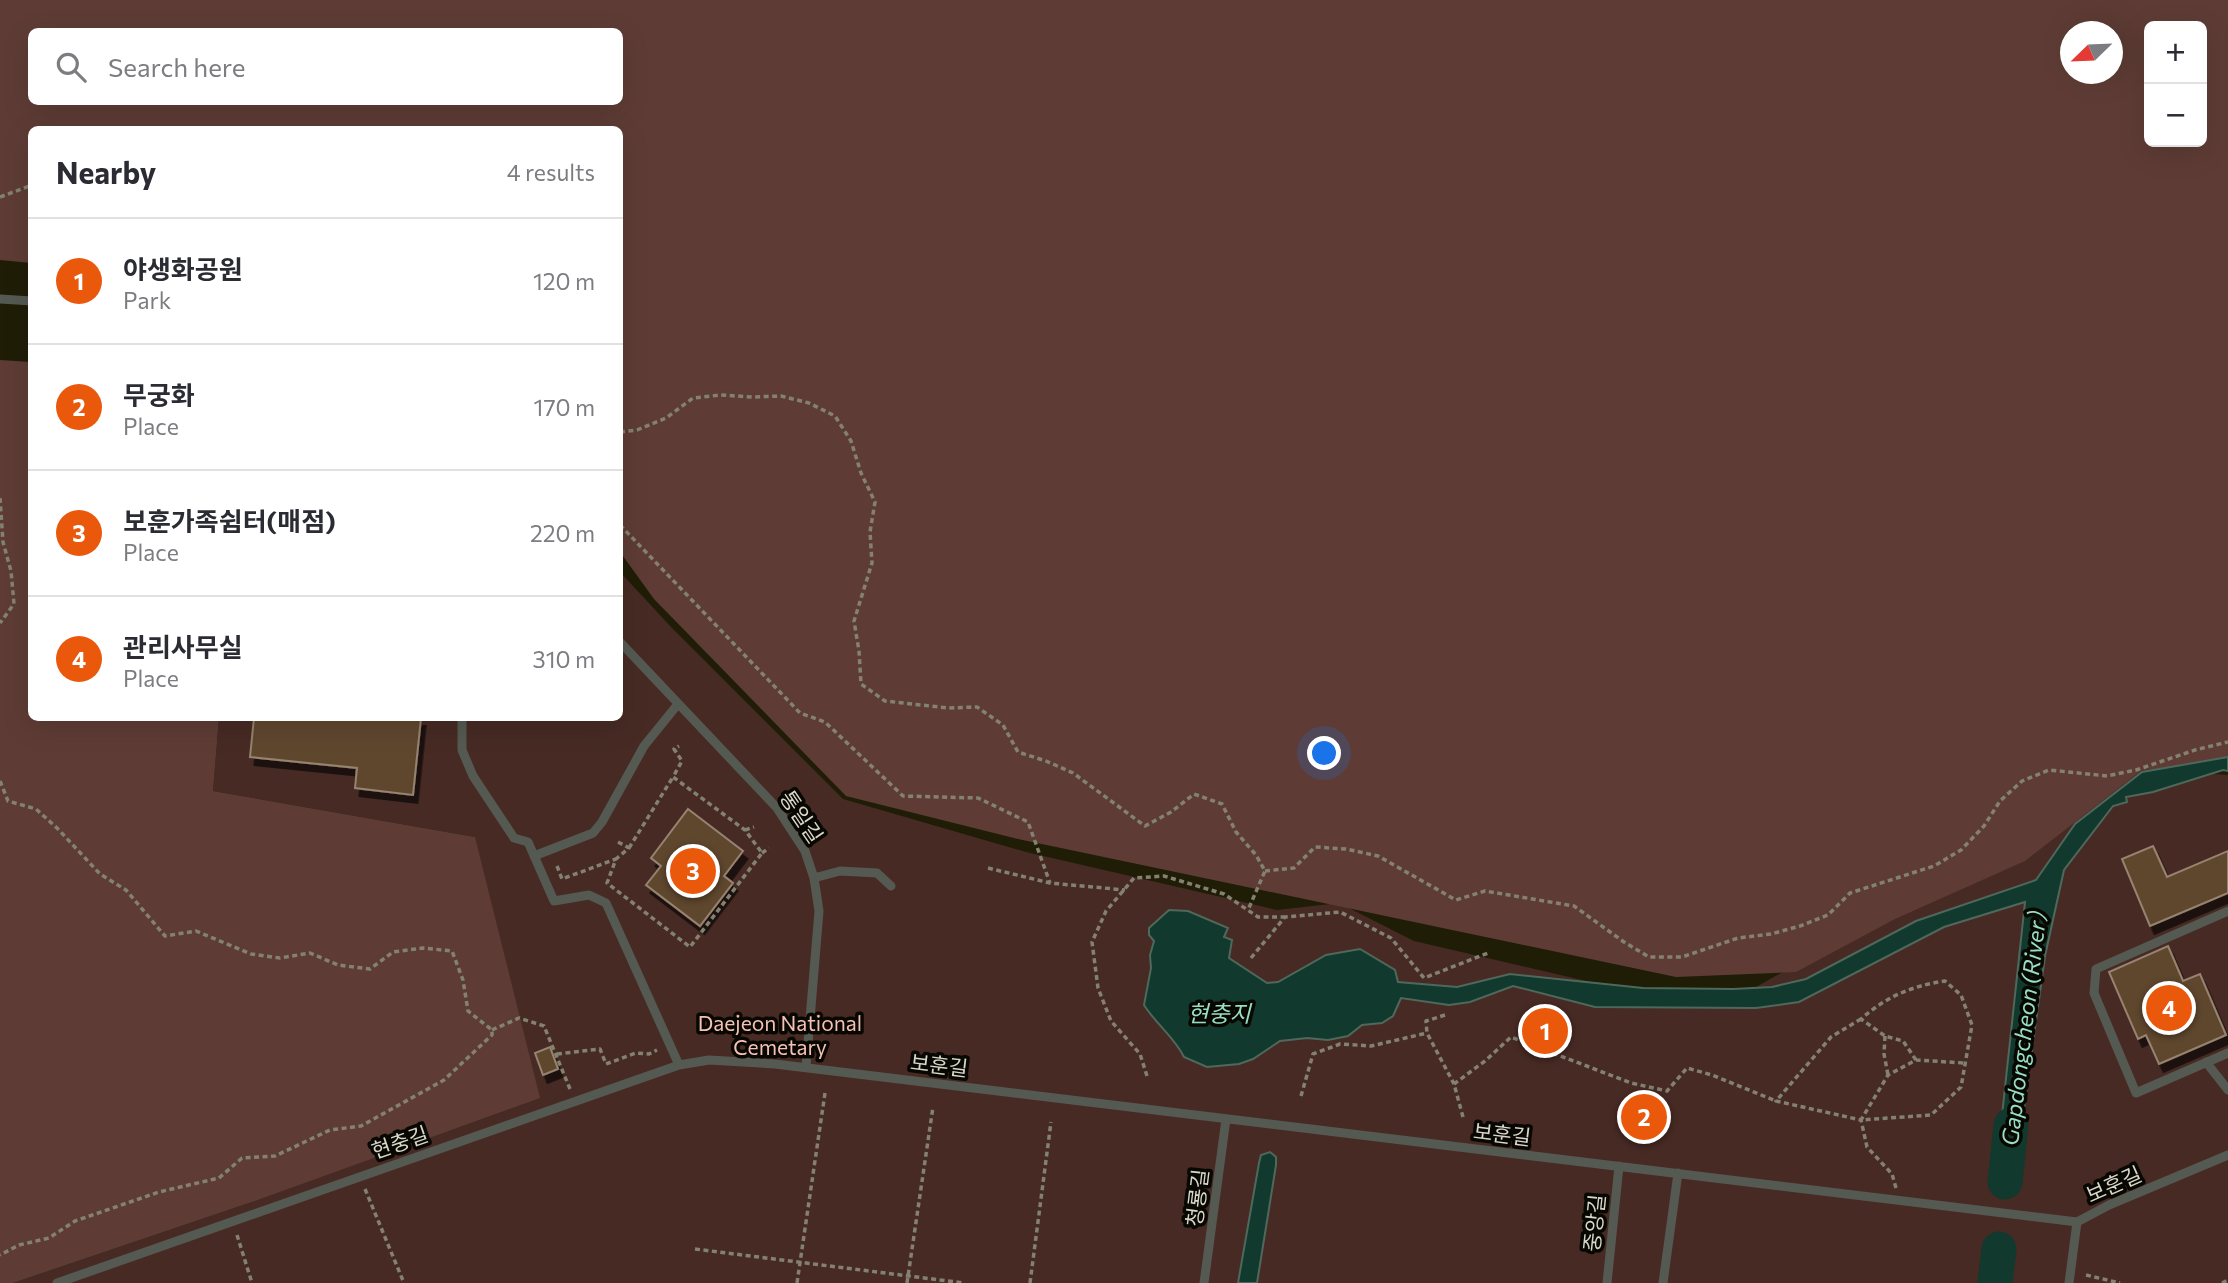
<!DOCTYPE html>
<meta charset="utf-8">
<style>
:root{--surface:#fff;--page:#f2f2f3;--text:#2b2b33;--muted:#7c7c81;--line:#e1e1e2;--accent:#ea580c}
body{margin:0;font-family:Commissioner,"Noto Sans KR",sans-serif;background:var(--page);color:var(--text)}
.controls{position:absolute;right:21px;top:21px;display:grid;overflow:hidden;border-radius:10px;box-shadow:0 7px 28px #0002}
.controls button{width:63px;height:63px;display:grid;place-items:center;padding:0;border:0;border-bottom:2px solid var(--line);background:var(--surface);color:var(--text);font:35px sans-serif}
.compass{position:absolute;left:2060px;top:21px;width:63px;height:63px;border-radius:50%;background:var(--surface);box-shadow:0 7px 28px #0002;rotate:247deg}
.you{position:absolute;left:1325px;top:754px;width:24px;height:24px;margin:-18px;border:5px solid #fff;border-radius:50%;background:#1a73e8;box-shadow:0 0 0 10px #1a73e833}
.badge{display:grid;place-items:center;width:46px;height:46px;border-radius:50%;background:var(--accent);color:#fff;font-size:23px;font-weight:700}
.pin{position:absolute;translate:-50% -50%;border:4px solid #fff;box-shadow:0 2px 7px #0006}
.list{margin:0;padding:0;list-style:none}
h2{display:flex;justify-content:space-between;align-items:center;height:91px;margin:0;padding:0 28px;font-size:30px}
h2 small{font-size:23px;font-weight:400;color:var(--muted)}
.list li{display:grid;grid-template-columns:46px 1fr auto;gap:21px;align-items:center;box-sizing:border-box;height:126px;padding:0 28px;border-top:2px solid var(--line)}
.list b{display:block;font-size:26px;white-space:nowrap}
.list p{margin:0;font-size:23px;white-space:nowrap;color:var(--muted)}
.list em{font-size:23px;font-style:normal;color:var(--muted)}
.icon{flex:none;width:38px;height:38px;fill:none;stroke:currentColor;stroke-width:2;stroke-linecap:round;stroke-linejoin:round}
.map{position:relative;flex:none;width:2228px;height:1283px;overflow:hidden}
.search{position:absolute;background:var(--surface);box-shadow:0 7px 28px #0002;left:28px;top:28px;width:595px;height:77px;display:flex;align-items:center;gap:18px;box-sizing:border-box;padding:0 24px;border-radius:10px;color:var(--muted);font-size:26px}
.panel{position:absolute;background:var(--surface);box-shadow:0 7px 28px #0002;left:28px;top:126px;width:595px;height:595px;border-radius:10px}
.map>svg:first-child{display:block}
</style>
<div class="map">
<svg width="2228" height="1283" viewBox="0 0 2228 1283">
<defs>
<filter id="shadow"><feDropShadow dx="4.5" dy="8" stdDeviation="0" flood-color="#0009"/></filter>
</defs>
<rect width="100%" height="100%" fill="#201d07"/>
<path fill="#472a24" d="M 620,572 L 671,627 L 843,799 L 1026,852 L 1277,910 L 1339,903 L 1414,941 L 1685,1004 L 1726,1004 L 2142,769 L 2228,775 L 2228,1283 L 13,1283 L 252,1202 L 475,837 L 213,791 L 219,718 L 620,718 Z"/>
<path fill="#5e3c35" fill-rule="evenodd" d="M 0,0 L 2228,0 L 2228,767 L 2142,770 L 2025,861 L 1895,919 L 1796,972 L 1676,977 L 1018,839 L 846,796 L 654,599 L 620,552 L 620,130 L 32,130 L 31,263 L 0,260 ZM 2149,26 L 2202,26 L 2202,142 L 2149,142 ZM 32,32 L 620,32 L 620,102 L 32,102 ZM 2070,32 L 2112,32 L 2112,74 L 2070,74 Z
M 0,360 L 31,362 L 32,718 L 219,718 L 213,791 L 475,837 L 540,1098 L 252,1202 L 13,1283 L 0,1283 Z"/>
<path fill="#12392d" stroke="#4e685c" stroke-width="2" d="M 2228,757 L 2228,771 L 2223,770 L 2153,792 L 2126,797 L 2127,802 L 2113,806 L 2064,870 L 2045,956 L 2016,1166 L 2005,1172 L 1997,1162 L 2025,902 L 1944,927 L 1799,1002 L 1756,1008 L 1595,1007 L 1513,986 L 1470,1002 L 1449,1005 L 1401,998 L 1393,1016 L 1382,1023 L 1362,1025 L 1348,1036 L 1328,1040 L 1307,1038 L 1280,1041 L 1253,1059 L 1239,1064 L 1207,1067 L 1184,1057 C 1175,1038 1156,1024 1144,1005 L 1151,968 L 1150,955 L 1154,941 L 1149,935 L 1149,928 L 1169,910 L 1188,911 L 1228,928 L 1224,937 L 1232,940 L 1229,958 L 1267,983 L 1278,982 L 1326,955 L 1360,949 L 1395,970 L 1398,982 L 1457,987 L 1510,974 L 1643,988 L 1733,989 L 1772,987 L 1806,979 L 1916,921 L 2036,880 L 2075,824 L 2142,772 Z
M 1270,1152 L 1276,1157 L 1276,1165 L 1257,1283 L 1238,1283 L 1259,1163 L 1261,1155 Z
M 1998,1259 L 2004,1263 L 2004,1283 L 1986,1283 C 1987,1272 1988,1264 1998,1259 Z"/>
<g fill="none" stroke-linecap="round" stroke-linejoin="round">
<path stroke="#12392d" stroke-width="35" d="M 2005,1182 L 2011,1125
M 1995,1283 L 1999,1249"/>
</g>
<path fill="#5f472e" stroke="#968370" stroke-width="2" filter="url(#shadow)" d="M 254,718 L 421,718 L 413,795 L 355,788 L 357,768 L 250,757 Z
M 688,809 L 743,851 L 724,876 L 733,883 L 700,926 L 646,885 L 661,866 L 651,858 Z
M 2153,846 L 2167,877 L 2228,851 L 2228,893 L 2150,926 L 2122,859 Z
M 2168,946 L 2183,981 L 2200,974 L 2226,1035 L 2159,1064 L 2146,1035 L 2138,1039 L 2109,972 Z
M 550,1047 L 558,1069 L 543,1075 L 535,1053 Z"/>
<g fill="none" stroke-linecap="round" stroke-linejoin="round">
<path stroke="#83816f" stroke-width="3.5" stroke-dasharray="5 3.5" stroke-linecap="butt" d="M 0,197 L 32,185
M 620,432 L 637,430 L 666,418 L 693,398 L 721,395 L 752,397 L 781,396 L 809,403 L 835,416 L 851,441 L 861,473 L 875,502 L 870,532 L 872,563 L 854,621 L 859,651 L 861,684 L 885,701 L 948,708 L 977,707 L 1003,725 L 1018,752 L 1046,761 L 1073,773 L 1145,826 L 1171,812 L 1194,794 L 1222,804 L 1236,832 L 1256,855 L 1265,871 L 1248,910
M 0,498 L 3,542 L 11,571 L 14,604 L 0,623
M 620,525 L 800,713 L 825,722 L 903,796 L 978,798 L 1028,822 L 1050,883
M 0,781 L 8,801 L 36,809 L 57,828 L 100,874 L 126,890 L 165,936 L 196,931 L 251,954 L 280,958 L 310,953 L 338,965 L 370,969 L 393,952 L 423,948 L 452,951 L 463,980 L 468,1011 L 492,1030 L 492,1035 L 444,1080 L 361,1126 L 330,1130 L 275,1156 L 242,1158 L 219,1178 L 159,1192 L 75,1221 L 49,1238 L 19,1245 L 0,1255
M 745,830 L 754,827
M 618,842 L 629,848 L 616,859 L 607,883 L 690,947 L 762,853 L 745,830 L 673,777 L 682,761 L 674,749 L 679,746
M 629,848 L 673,777
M 762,853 L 769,848
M 557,866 L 562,879 L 616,859
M 988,868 L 1050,883 L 1125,890
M 1265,871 L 1294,868 L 1315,847 L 1346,849 L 1378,856 L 1456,900 L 1485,891 L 1574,906 L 1624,942 L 1649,957 L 1682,957 L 1738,938 L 1771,934 L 1800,926 L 1828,915 L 1850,893 L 1934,866 L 1961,850 L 1984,826 L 2000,801 L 2022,781 L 2049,770 L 2107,776 L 2136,770 L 2195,750 L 2228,742
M 1251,958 L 1285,917 L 1340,912 L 1391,938 L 1424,978 L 1488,953
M 1445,1015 L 1426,1021 L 1427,1033 L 1454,1084
M 1861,1019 L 1831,1037 L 1776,1101 L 1861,1120 L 1867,1147 L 1892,1174 L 1896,1188
M 492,1030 L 519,1018 L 544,1026 L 570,1089
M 1885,1036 L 1884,1054 L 1888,1075
M 557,1054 L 600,1049 L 606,1064 L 636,1053 L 649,1054 L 657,1050
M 1916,1060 L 1903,1041 L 1885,1036 L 1861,1019 C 1886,997 1911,986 1945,981 L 1961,995 L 1972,1025 L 1961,1087 L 1931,1115 L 1861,1120 L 1888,1075 L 1916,1060 L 1964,1063
M 1147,1076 L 1140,1054 L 1111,1021 L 1098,988 L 1092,942 L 1106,911 L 1134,878 L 1164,876 L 1224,894 L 1258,917 L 1285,917
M 1301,1096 L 1313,1054 L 1340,1044 L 1371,1046 L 1427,1033
M 1463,1117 L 1454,1084 L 1485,1061 L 1511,1037 L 1631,1083 L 1667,1091 L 1687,1068 L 1712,1075 L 1776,1101
M 365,1189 L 404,1283
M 237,1235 L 252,1283
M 695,1249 L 964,1283
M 2086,1275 L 2120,1283
M 797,1283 L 825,1093
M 907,1283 L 933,1107
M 1030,1283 L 1051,1122
M 2222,1283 L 2228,1280"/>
<path stroke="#545a51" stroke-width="9" d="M 0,299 L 32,301
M 620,642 L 777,808 L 805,851 L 814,878 L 819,911 L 806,1067
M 462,718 L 462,750 L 473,776 L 514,838 L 528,842 L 554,901 L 589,895 L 606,903 L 679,1065
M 534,856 L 593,833 L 602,822 L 644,746 L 678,704
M 814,878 L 840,871 L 877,873 L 891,886
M 2228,911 L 2096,969 L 2094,993 L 2136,1093 L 2228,1053
M 2206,1062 L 2228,1090
M 57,1283 L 679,1065 L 709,1060 L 775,1064 L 2077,1222 L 2109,1205 L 2228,1155
M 1204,1283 L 1226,1119
M 1607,1283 L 1619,1166
M 1663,1283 L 1678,1173
M 2069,1283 L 2077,1222"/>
</g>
<g text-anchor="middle" stroke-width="7" stroke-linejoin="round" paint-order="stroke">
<g font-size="21" fill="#d9d7ca" stroke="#080702">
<text transform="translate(801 817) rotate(56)" y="7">통일길</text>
<text transform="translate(939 1066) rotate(7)" y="7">보훈길</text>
<text transform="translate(1502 1135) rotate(7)" y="7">보훈길</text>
<text transform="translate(400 1143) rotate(-19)" y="7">현충길</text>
<text transform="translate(2114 1185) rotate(-24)" y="7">보훈길</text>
<text transform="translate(1198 1198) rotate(-83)" y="7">청룡길</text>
<text transform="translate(1595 1223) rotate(-84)" y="7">중앙길</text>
</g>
<g font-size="21" fill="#f6c1b5" stroke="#080702">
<text x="780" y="1031">Daejeon National<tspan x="780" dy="24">Cemetary</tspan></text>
</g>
<g font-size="23" font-style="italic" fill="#97dec4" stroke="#080702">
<text x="1219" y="1022">현충지</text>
<text transform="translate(2025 1022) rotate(-83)" y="8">Gapdongcheon (River）</text>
</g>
</g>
</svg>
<div class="controls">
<button>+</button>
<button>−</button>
</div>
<svg class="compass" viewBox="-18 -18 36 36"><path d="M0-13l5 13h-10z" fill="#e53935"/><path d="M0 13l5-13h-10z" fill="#7c7c81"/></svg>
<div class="you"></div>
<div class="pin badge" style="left:1545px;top:1031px">1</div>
<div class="pin badge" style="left:1644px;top:1117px">2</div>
<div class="pin badge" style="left:693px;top:871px">3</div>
<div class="pin badge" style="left:2169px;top:1008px">4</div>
<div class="search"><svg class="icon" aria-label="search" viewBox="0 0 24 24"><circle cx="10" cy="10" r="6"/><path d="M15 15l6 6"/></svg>Search here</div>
<section class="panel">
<h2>Nearby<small>4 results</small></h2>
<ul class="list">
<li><span class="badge">1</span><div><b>야생화공원</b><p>Park</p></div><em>120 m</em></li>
<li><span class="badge">2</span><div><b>무궁화</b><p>Place</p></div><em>170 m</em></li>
<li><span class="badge">3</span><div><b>보훈가족쉼터(매점)</b><p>Place</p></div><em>220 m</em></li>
<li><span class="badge">4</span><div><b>관리사무실</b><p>Place</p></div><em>310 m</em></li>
</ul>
</section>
</div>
